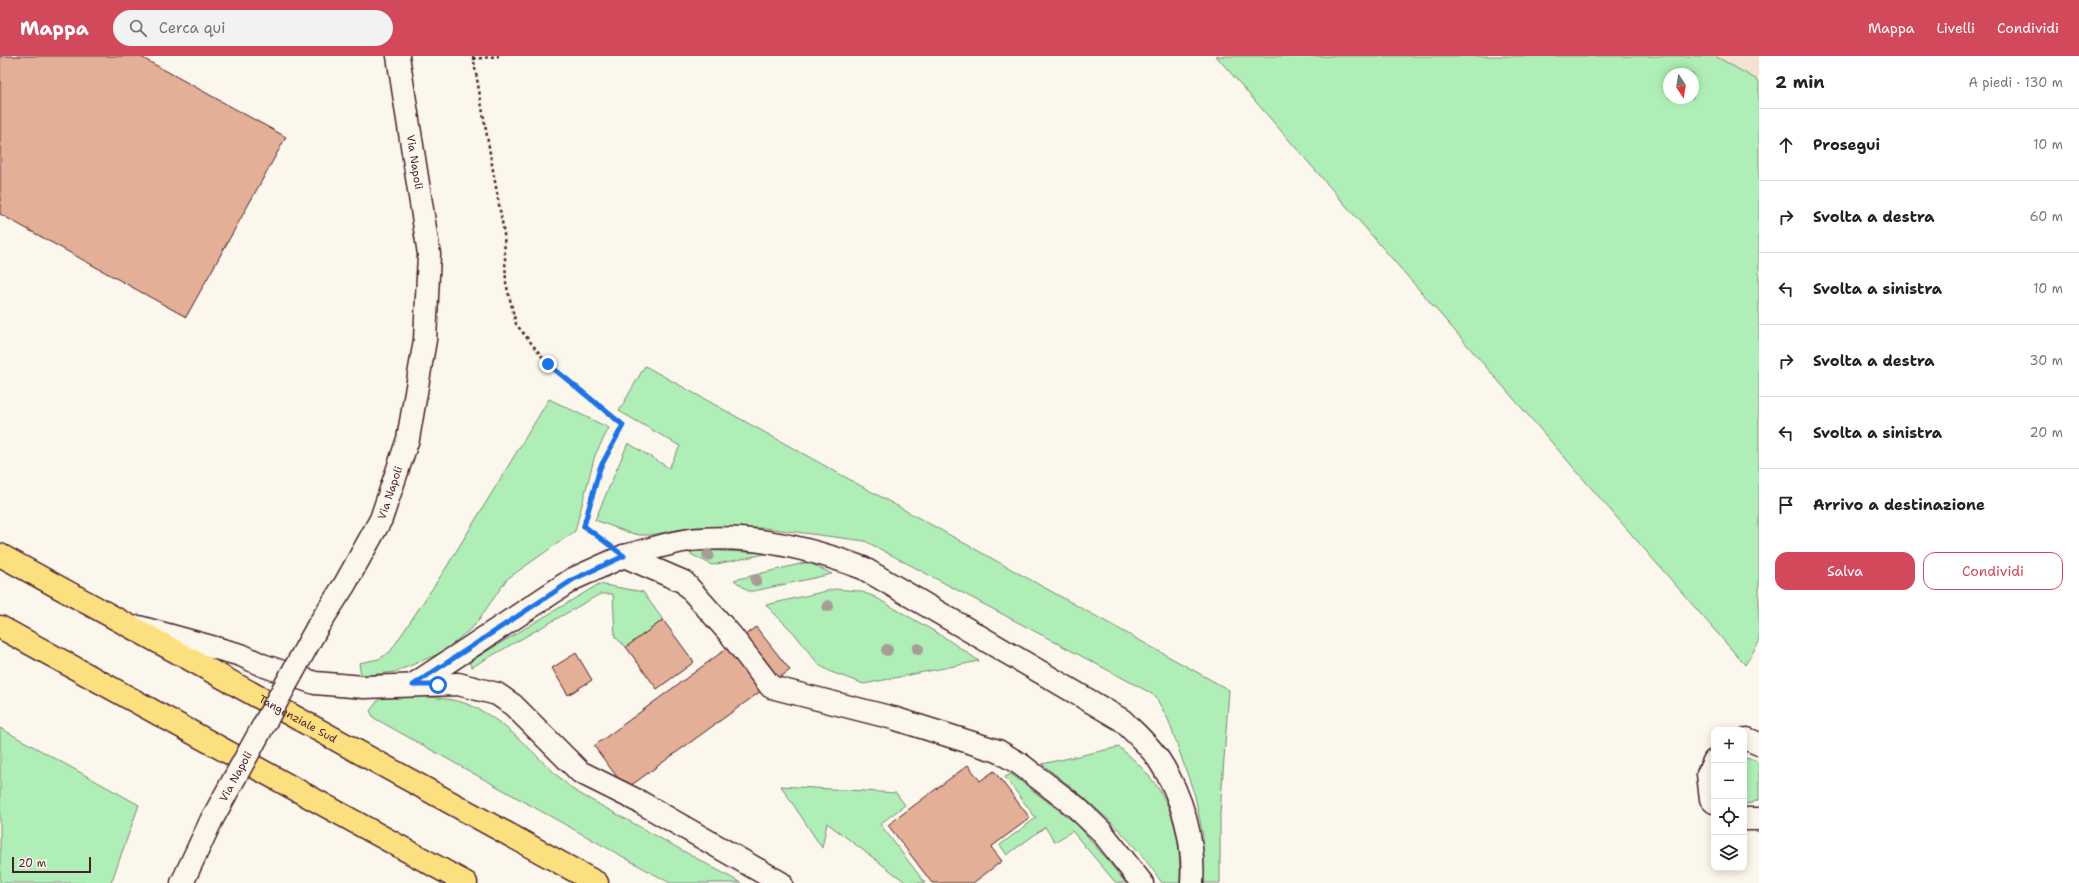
<!DOCTYPE html>
<html lang="it">
<meta charset="utf-8">
<style>
:root{--surface:#fff;--page:#f2f2f2;--text:#222;--muted:#767676;--line:#e0e0e0;--accent:#d1495b}
body{margin:0;font-family:"Shantell Sans",sans-serif;background:var(--page);color:var(--text)}
.controls{position:absolute;right:12px;bottom:12px;display:grid;overflow:hidden;border-radius:8px;box-shadow:0 2px 10px #0003}
.controls button{width:36px;height:36px;display:grid;place-items:center;padding:0;border:0;border-bottom:1px solid var(--line);background:var(--surface);color:var(--text);font:20px sans-serif}
.compass{position:absolute;left:1663px;top:12px;width:36px;height:36px;border-radius:50%;background:var(--surface);box-shadow:0 2px 10px #0003;rotate:168deg}
.scale{position:absolute;left:12px;bottom:10px;width:79px;box-sizing:border-box;padding-left:4px;border:2px solid #4a1f2b;border-top:0;font-size:11px;line-height:14px;white-space:nowrap;color:#4a1f2b;-webkit-text-stroke:3px #fbf7ec;paint-order:stroke}
.stop{position:absolute;width:12px;height:12px;margin:-9px;border:3px solid #1a73e8;border-radius:50%;background:#fff}
.stop.end{background:#1a73e8;border-color:#fff;box-shadow:0 1px 4px #0008}
.list{margin:0;padding:0;list-style:none}
h2{display:flex;justify-content:space-between;align-items:center;height:52px;margin:0;padding:0 16px;font-size:17px}
h2 small{font-size:13px;font-weight:400;color:var(--muted)}
.list li{display:grid;grid-template-columns:26px 1fr auto;gap:12px;align-items:center;box-sizing:border-box;height:72px;padding:0 16px;border-top:1px solid var(--line)}
.list b{display:block;font-size:15px;white-space:nowrap}
.list em{font-size:13px;font-style:normal;color:var(--muted)}
.actions{display:flex;gap:8px;padding:12px 16px}
.actions a{flex:1;padding:9px 0;border:1px solid var(--accent);border-radius:12px;text-align:center;font-size:14px;color:var(--accent)}
.actions .main{background:var(--accent);color:#fff}
.icon{flex:none;width:22px;height:22px;fill:none;stroke:currentColor;stroke-width:2;stroke-linecap:round;stroke-linejoin:round}
.map{position:relative;flex:none;width:1759px;height:827px;overflow:hidden}
header{display:flex;align-items:center;gap:24px;box-sizing:border-box;height:56px;padding:0 20px;background:var(--accent);color:#fff}
header strong{font-size:19px}
nav{display:flex;gap:22px;margin-inline-start:auto;font-size:14px}
.search{width:280px;height:36px;background:var(--page);display:flex;align-items:center;gap:10px;box-sizing:border-box;padding:0 14px;border-radius:22px;color:var(--muted);font-size:15px}
main{display:flex}
aside{flex:1;background:var(--surface)}
.map>svg:first-child{display:block}
</style>
<header>
<strong>Mappa</strong>
<div class="search"><svg class="icon" aria-label="search" viewBox="0 0 24 24"><circle cx="10" cy="10" r="6"/><path d="M15 15l6 6"/></svg>Cerca qui</div>
<nav><a>Mappa</a><a>Livelli</a><a>Condividi</a></nav>
</header>
<main>
<div class="map">
<svg width="1759" height="827" viewBox="0 0 1759 827">
<rect width="100%" height="100%" fill="#fbf7ec"/>
<filter id="ink" filterUnits="userSpaceOnUse"><feTurbulence type="fractalNoise" baseFrequency=".025" numOctaves="2"/><feDisplacementMap in="SourceGraphic" scale="8" xChannelSelector="R" yChannelSelector="G"/><feConvolveMatrix kernelMatrix="1 2 1 2 8 2 1 2 1" color-interpolation-filters="sRGB"/></filter>
<g filter="url(#ink)">
<path fill="#f4e1d2" d="M 1714,0 L 1759,0 L 1759,25 Z"/>
<path fill="#afefb7" stroke="#7c8771" fill-rule="evenodd" d="M 1216,0 L 1715,0 L 1759,25 L 1759,586 L 1745,609 ZM 1669,18 L 1693,18 L 1693,42 L 1669,42 Z
M 645,310 L 1229,634 L 1220,758 L 1220,827 L 1202,827 L 1203,780 L 1195,740 L 1168,663 L 1155,640 L 1147,635 L 865,485 L 765,472 L 696,471 L 650,479 L 639,479 L 627,476 L 595,464 L 628,387 L 669,412 L 680,390 L 619,355 Z
M 549,343 L 609,372 L 595,399 L 575,475 L 507,523 L 475,569 L 443,596 L 395,616 L 361,620 L 359,607 L 379,603 L 390,596 L 446,512 Z
M 698,494 L 770,497 L 712,509 L 685,495 Z
M 808,506 L 832,518 L 754,535 L 748,535 L 734,524 Z
M 599,528 L 643,536 L 663,564 L 626,591 L 615,581 L 613,538 L 600,538 L 472,611 L 469,606 Z
M 835,533 L 859,535 L 873,540 L 944,581 L 979,605 L 864,628 L 831,616 L 819,609 L 794,577 L 766,549 Z
M 412,640 C 431,641 454,642 472,650 C 513,669 540,707 575,735 L 741,827 L 670,827 L 374,662 L 370,655 L 379,643 Z
M 0,672 L 139,749 L 111,827 L 0,827 Z
M 1119,691 C 1167,730 1181,765 1180,827 L 1162,827 C 1130,778 1087,743 1042,708 Z
M 1744,702 L 1755,704 L 1759,707 L 1759,743 L 1752,747 L 1744,748 Z
M 1011,718 L 1078,769 L 1126,827 L 1116,827 L 1072,775 L 1055,786 L 1045,771 L 1007,799 L 1000,789 L 1036,762 L 1005,721 Z
M 781,730 L 896,737 L 905,749 L 880,768 L 925,827 L 904,827 L 904,825 L 827,767 L 822,792 Z"/>
<path fill="#e3af96" stroke="#4a1f2b" d="M 0,0 L 139,0 L 286,81 L 186,261 L 0,158 Z
M 663,564 L 694,606 L 657,633 L 626,591 Z
M 756,571 L 790,614 L 626,733 L 594,690 Z
M 576,597 L 592,624 L 568,639 L 552,612 Z
M 968,709 L 980,725 L 994,715 L 1030,762 L 991,791 L 1002,805 L 973,827 L 932,827 L 888,769 Z"/>
<g fill="none" stroke-linecap="round" stroke-linejoin="round">
<g stroke="#4a1f2b" stroke-width="25">
<g id="minor">
<path d="M 624,500 C 650,494 675,484 702,483 C 757,479 812,493 863,512 L 1122,664 C 1135,677 1149,689 1159,704 C 1182,739 1195,785 1192,827"/>
<path id="s1" d="M 318,570 L 345,528 L 381,463 L 408,383 L 425,284 L 429,198 L 398,0"/>
<path d="M 139,571 L 241,599 L 262,609 L 315,627 L 364,631 L 458,628 L 497,638 L 513,649 L 580,716 L 640,746 L 781,827"/>
<path d="M 413,629 L 573,523 L 624,500 L 684,526 L 731,579 L 771,631 L 893,662 L 998,695 L 1020,708 L 1076,751 L 1101,775 L 1142,827"/>
<path d="M 1744,684 L 1747,683 L 1759,688"/>
<path d="M 1714,705 L 1708,718 L 1711,743 L 1714,746"/>
<path d="M 1744,763 L 1759,763"/>
<path d="M 182,827 L 211,765"/>
</g>
</g>
<g stroke="#4a1f2b" stroke-width="25">
<g id="highway">
<path id="s2" d="M 0,499 L 597,827"/>
<path d="M 0,571 L 466,827"/>
</g>
</g>
<path stroke="#4a1f2b" stroke-width="2.5" stroke-dasharray="3 3" stroke-linecap="butt" d="M 473,0 L 504,177 L 506,227 L 516,268 L 548,308 L 623,369 L 600,412 L 583,470 L 601,483
M 473,3 L 499,0"/>
<use href="#minor" stroke="#fbf7ec" stroke-width="22"/>
<use href="#highway" stroke="#fce080" stroke-width="22"/>
<g stroke="#4a1f2b" stroke-width="25" stroke-linecap="butt">
<g id="minor-bridge">
<path id="s3" d="M 211,765 L 318,570"/>
</g>
</g>
<use href="#minor-bridge" stroke="#fbf7ec" stroke-width="22"/>
</g>
<g fill="#a79d95">
<circle cx="708" cy="499" r="6"/>
<circle cx="756" cy="524" r="6"/>
<circle cx="828" cy="550" r="6"/>
<circle cx="918" cy="593" r="6"/>
<circle cx="887" cy="594" r="6"/>
</g>
</g>
<g fill="none" stroke-linecap="round" stroke-linejoin="round" filter="url(#ink)">
<path stroke="#1a73e8" stroke-width="5" d="M 438,629 L 413,629 L 574,523 L 624,500 L 584,470 L 600,412 L 623,369 L 548,308"/>
</g>
<g text-anchor="middle" stroke-width="3.5" stroke-linejoin="round" paint-order="stroke">
<g font-size="11" fill="#4a1f2b" stroke="#fbf7ec">
<text transform="translate(415 106) rotate(81)" y="4">Via Napoli</text>
<text dy="4" stroke="none"><textPath href="#s1" startOffset="152">Via Napoli</textPath></text>
<text dy="4" stroke="none"><textPath href="#s2" startOffset="340">Tangenziale Sud</textPath></text>
<text dy="4" stroke="none"><textPath href="#s3" startOffset="51">Via Napoli</textPath></text>
</g>
</g>
</svg>
<div class="controls">
<button>+</button>
<button>−</button>
<button><svg class="icon" aria-label="locate" viewBox="0 0 24 24"><circle cx="12" cy="12" r="6"/><path d="M12 2v4M12 18v4M2 12h4M18 12h4"/></svg></button>
<button><svg class="icon" aria-label="layers" viewBox="0 0 24 24"><path d="M12 4l9 5-9 5-9-5zM3 14l9 5 9-5"/></svg></button>
</div>
<svg class="compass" viewBox="-18 -18 36 36"><path d="M0-13l5 13h-10z" fill="#e53935"/><path d="M0 13l5-13h-10z" fill="#767676"/></svg>
<div class="scale">20 m</div>
<div class="stop" style="left:438px;top:629px"></div>
<div class="stop end" style="left:548px;top:308px"></div>
</div>
<aside>
<h2>2 min<small>A piedi · 130 m</small></h2>
<ul class="list">
<li><svg class="icon" aria-label="ahead" viewBox="0 0 24 24"><path d="M12 20V5M6 11l6-6 6 6"/></svg><div><b>Prosegui</b></div><em>10 m</em></li>
<li><svg class="icon" aria-label="right" viewBox="0 0 24 24"><path d="M7 20v-9h11M14 6l5 5-5 5"/></svg><div><b>Svolta a destra</b></div><em>60 m</em></li>
<li><svg class="icon" aria-label="left" viewBox="0 0 24 24"><path d="M17 20v-9H6M10 6l-5 5 5 5"/></svg><div><b>Svolta a sinistra</b></div><em>10 m</em></li>
<li><svg class="icon" aria-label="right" viewBox="0 0 24 24"><path d="M7 20v-9h11M14 6l5 5-5 5"/></svg><div><b>Svolta a destra</b></div><em>30 m</em></li>
<li><svg class="icon" aria-label="left" viewBox="0 0 24 24"><path d="M17 20v-9H6M10 6l-5 5 5 5"/></svg><div><b>Svolta a sinistra</b></div><em>20 m</em></li>
<li><svg class="icon" aria-label="arrive" viewBox="0 0 24 24"><path d="M6 21V4h12l-3 4 3 4H6"/></svg><div><b>Arrivo a destinazione</b></div></li>
</ul>
<div class="actions"><a class="main">Salva</a><a>Condividi</a></div>
</aside>
</main>
